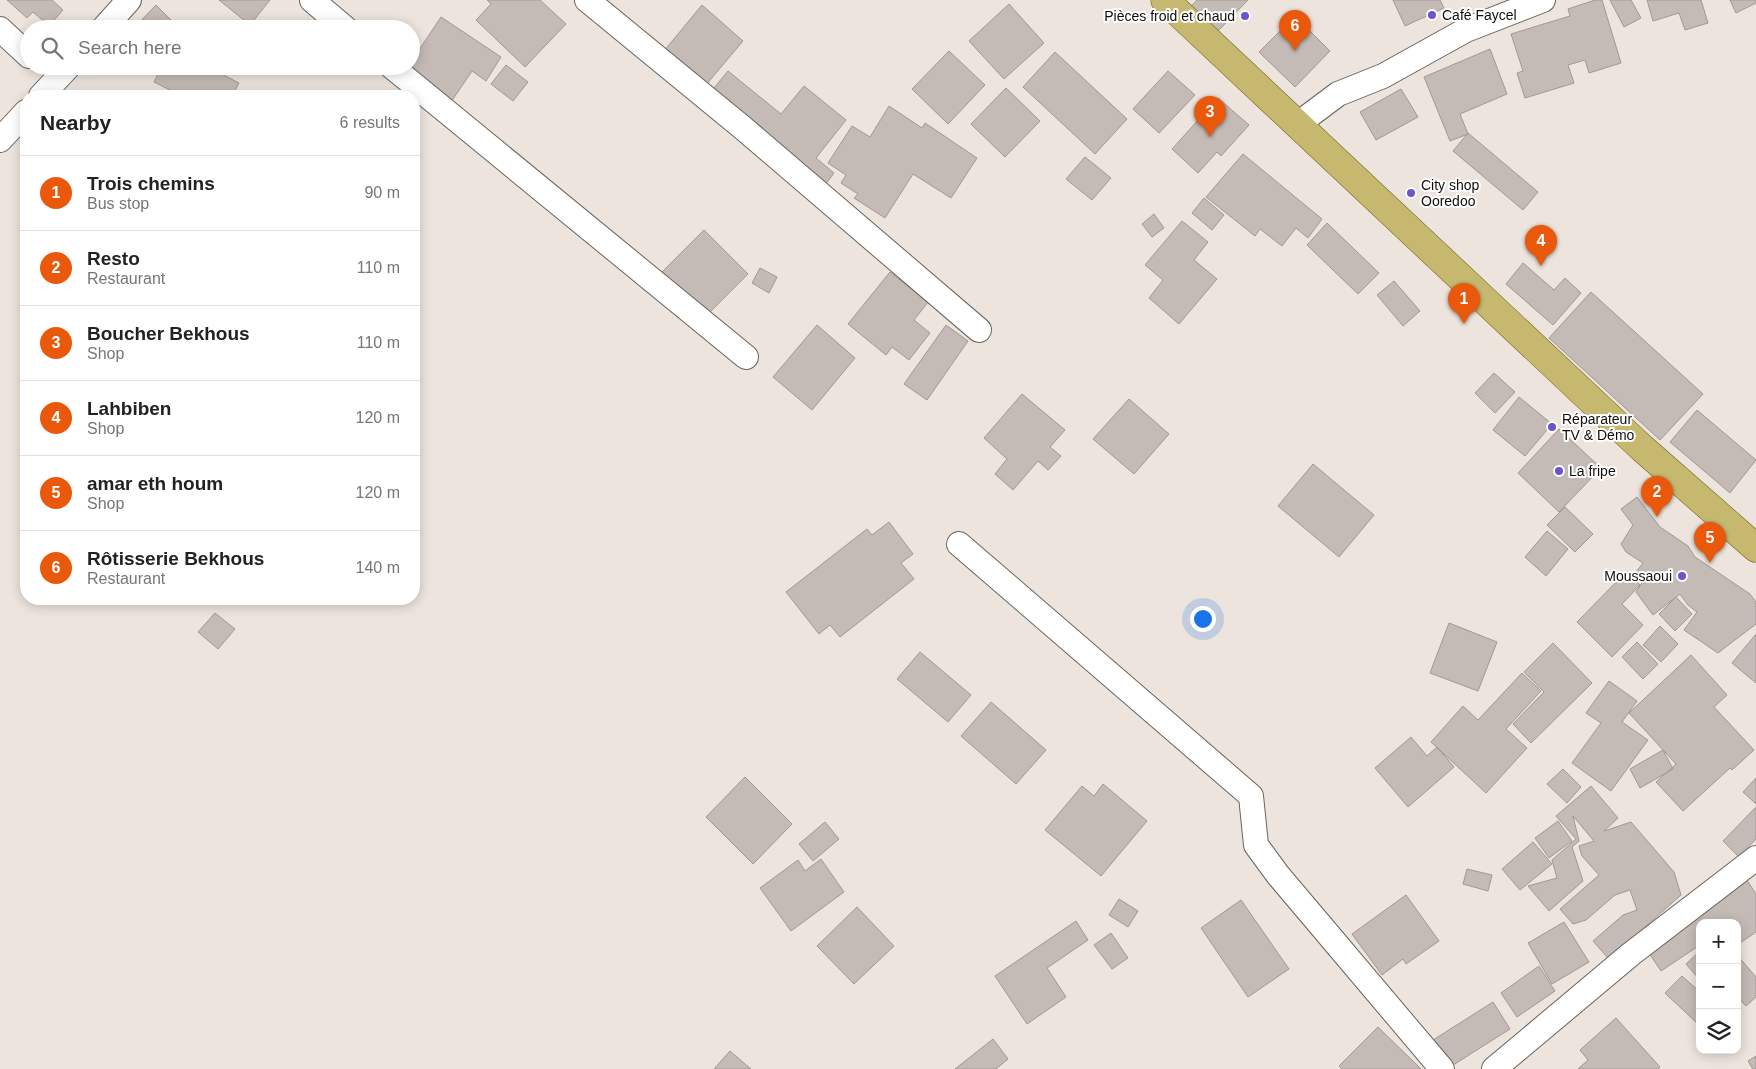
<!DOCTYPE html>
<meta charset="utf-8">
<style>
:root{--surface:#fff;--page:#f2f2f2;--text:#222;--muted:#767676;--line:#e0e0e0;--accent:#ea580c}
body{margin:0;font-family:Arial,sans-serif;background:var(--page);color:var(--text)}
.controls{position:absolute;right:15px;bottom:15px;display:grid;overflow:hidden;border-radius:10px;box-shadow:0 2px 12px #0003}
.controls button{width:45px;height:45px;display:grid;place-items:center;padding:0;border:0;border-bottom:1px solid var(--line);background:var(--surface);color:var(--text);font:25px sans-serif}
.you{position:absolute;left:1202px;top:618px;width:18px;height:18px;margin:-12px;border:4px solid #fff;border-radius:50%;background:#1a73e8;box-shadow:0 0 0 8px #1a73e833}
.badge{display:grid;place-items:center;width:32px;height:32px;border-radius:50%;background:var(--accent);color:#fff;font-size:16px;font-weight:700}
.pin{position:absolute;translate:-50% -41px;filter:drop-shadow(0 1px 2px #0008)}
.pin::after{content:'';position:absolute;top:26px;width:18px;height:15px;background:inherit;clip-path:polygon(0 0,100% 0,50% 100%)}
.list{margin:0;padding:0;list-style:none}
h2{display:flex;justify-content:space-between;align-items:center;height:65px;margin:0;padding:0 20px;font-size:21px}
h2 small{font-size:16px;font-weight:400;color:var(--muted)}
.list li{display:grid;grid-template-columns:32px 1fr auto;gap:15px;align-items:center;box-sizing:border-box;height:75px;padding:0 20px;border-top:1px solid var(--line)}
.list b{display:block;font-size:19px;white-space:nowrap}
.list p{margin:0;font-size:16px;white-space:nowrap;color:var(--muted)}
.list em{font-size:16px;font-style:normal;color:var(--muted)}
.icon{flex:none;width:28px;height:28px;fill:none;stroke:currentColor;stroke-width:2;stroke-linecap:round;stroke-linejoin:round}
.map{position:relative;flex:none;width:1756px;height:1069px;overflow:hidden}
.search{position:absolute;background:var(--surface);box-shadow:0 2px 12px #0003;left:20px;top:20px;width:400px;height:55px;display:flex;align-items:center;gap:12px;box-sizing:border-box;padding:0 18px;border-radius:28px;color:var(--muted);font-size:19px}
.panel{position:absolute;background:var(--surface);box-shadow:0 2px 12px #0003;left:20px;top:90px;width:400px;height:515px;border-radius:20px}
.map>svg:first-child{display:block}
</style>
<div class="map">
<svg width="1756" height="1069" viewBox="0 0 1756 1069">
<rect width="100%" height="100%" fill="#ece4dd"/>
<path fill="#c4bab6" stroke="#a19794" d="M 7,0 L 52,0 L 63,10 L 49,26 L 33,12 L 27,18 Z
M 219,0 L 270,0 L 250,25 Z
M 487,0 L 540,0 L 566,24 L 525,67 L 476,20 L 491,4 Z
M 1197,0 L 1248,0 L 1217,32 L 1191,6 Z
M 1393,0 L 1440,0 L 1444,8 L 1405,26 Z
M 1595,0 L 1602,0 L 1621,63 L 1589,73 L 1585,60 L 1568,65 L 1574,83 L 1525,98 L 1517,73 L 1523,71 L 1511,34 L 1570,16 L 1568,9 Z
M 1610,0 L 1631,0 L 1641,18 L 1624,27 Z
M 1647,0 L 1701,0 L 1708,23 L 1685,30 L 1679,13 L 1653,21 Z
M 1730,0 L 1756,0 L 1756,3 L 1736,13 Z
M 1009,4 L 1044,43 L 1004,79 L 969,41 Z
M 156,5 L 178,27 L 177,29 L 133,29 Z
M 702,5 L 743,41 L 705,86 L 664,51 Z
M 1295,16 L 1330,51 L 1295,87 L 1259,52 Z
M 441,17 L 501,57 L 486,81 L 472,71 L 449,105 L 408,66 L 411,66 L 411,62 Z
M 1490,49 L 1507,94 L 1460,114 L 1468,134 L 1450,141 L 1424,77 Z
M 949,51 L 985,85 L 948,124 L 912,89 Z
M 1055,52 L 1127,119 L 1095,154 L 1023,87 Z
M 506,65 L 528,82 L 513,101 L 491,84 Z
M 162,66 L 206,66 L 239,83 L 232,96 L 182,96 L 154,82 Z
M 728,71 L 781,114 L 804,86 L 846,120 L 816,158 L 834,173 L 825,185 L 710,93 Z
M 1168,71 L 1195,95 L 1159,133 L 1133,109 Z
M 1006,88 L 1040,121 L 1005,157 L 971,124 Z
M 1401,89 L 1418,117 L 1376,140 L 1360,112 Z
M 1218,98 L 1249,125 L 1221,156 L 1217,152 L 1198,173 L 1172,149 Z
M 889,106 L 922,128 L 925,123 L 977,158 L 951,198 L 913,174 L 885,218 L 854,198 L 858,194 L 841,183 L 846,175 L 828,163 L 852,126 L 870,137 Z
M 1468,133 L 1538,192 L 1523,210 L 1453,151 Z
M 1243,154 L 1322,219 L 1308,238 L 1296,228 L 1282,246 L 1260,229 L 1255,236 L 1206,197 Z
M 1085,157 L 1111,178 L 1092,200 L 1066,179 Z
M 1204,198 L 1224,215 L 1212,230 L 1192,213 Z
M 1154,214 L 1164,228 L 1152,237 L 1142,224 Z
M 1182,221 L 1208,242 L 1194,260 L 1217,279 L 1179,324 L 1149,298 L 1163,280 L 1145,265 Z
M 1327,223 L 1379,273 L 1358,294 L 1307,245 Z
M 704,230 L 748,274 L 709,313 L 652,282 Z
M 1523,263 L 1554,290 L 1565,278 L 1581,293 L 1553,325 L 1506,284 Z
M 760,268 L 777,277 L 769,293 L 752,283 Z
M 890,272 L 928,302 L 914,320 L 930,333 L 909,360 L 892,347 L 886,355 L 848,324 Z
M 1394,281 L 1420,311 L 1403,326 L 1377,295 Z
M 1591,292 L 1703,394 L 1660,440 L 1549,338 Z
M 817,325 L 855,358 L 812,410 L 773,377 Z
M 946,325 L 968,341 L 927,400 L 904,384 Z
M 1494,373 L 1515,392 L 1495,413 L 1475,393 Z
M 1022,394 L 1065,430 L 1050,447 L 1061,456 L 1048,470 L 1038,461 L 1013,490 L 995,474 L 1007,459 L 984,438 Z
M 1519,397 L 1552,424 L 1525,456 L 1493,430 Z
M 1129,399 L 1169,434 L 1134,474 L 1093,439 Z
M 1697,410 L 1756,460 L 1730,493 L 1670,442 Z
M 1559,429 L 1601,468 L 1559,512 L 1518,473 Z
M 1313,464 L 1374,515 L 1339,557 L 1278,506 Z
M 1637,497 L 1660,527 L 1688,546 L 1695,557 L 1750,594 L 1756,602 L 1756,624 L 1718,653 L 1684,630 L 1697,612 L 1688,605 L 1680,594 L 1653,615 L 1636,592 L 1643,581 L 1636,572 L 1643,563 L 1626,552 L 1621,544 L 1633,525 L 1621,509 Z
M 1565,507 L 1593,534 L 1575,552 L 1547,525 Z
M 889,522 L 913,554 L 901,563 L 914,579 L 840,637 L 830,625 L 819,634 L 786,592 L 867,529 L 872,535 Z
M 1547,531 L 1568,549 L 1546,576 L 1525,557 Z
M 1627,571 L 1640,585 L 1622,604 L 1643,625 L 1612,657 L 1577,622 Z
M 1676,597 L 1692,614 L 1675,631 L 1659,614 Z
M 215,613 L 235,629 L 218,649 L 198,632 Z
M 1449,623 L 1497,642 L 1478,691 L 1430,673 Z
M 1660,626 L 1678,644 L 1661,662 L 1643,645 Z
M 1756,634 L 1756,683 L 1732,663 Z
M 1637,642 L 1658,664 L 1643,679 L 1622,657 Z
M 1553,643 L 1592,683 L 1531,743 L 1513,724 L 1544,692 L 1524,672 Z
M 920,652 L 971,695 L 948,722 L 897,679 Z
M 1691,655 L 1727,695 L 1714,707 L 1754,750 L 1732,770 L 1730,768 L 1683,811 L 1656,782 L 1676,764 L 1629,713 Z
M 1522,673 L 1541,691 L 1506,729 L 1527,748 L 1486,793 L 1431,742 L 1463,706 L 1478,720 Z
M 1609,681 L 1637,701 L 1622,722 L 1648,740 L 1611,791 L 1572,763 L 1601,723 L 1586,713 Z
M 991,702 L 1046,750 L 1016,784 L 961,736 Z
M 1411,737 L 1427,756 L 1437,747 L 1454,767 L 1408,807 L 1375,768 Z
M 1663,750 L 1673,769 L 1640,788 L 1630,769 Z
M 1563,769 L 1581,787 L 1567,803 L 1547,784 Z
M 745,777 L 792,824 L 753,864 L 706,817 Z
M 1756,778 L 1756,804 L 1743,792 Z
M 1103,784 L 1147,821 L 1101,876 L 1045,830 L 1082,786 L 1094,796 Z
M 1591,786 L 1618,818 L 1604,831 L 1631,822 L 1674,872 L 1681,895 L 1609,959 L 1593,941 L 1623,915 L 1637,910 L 1630,890 L 1615,895 L 1586,920 L 1573,924 L 1560,909 L 1599,875 L 1582,856 L 1579,846 L 1594,841 L 1573,816 L 1579,841 L 1572,847 L 1583,881 L 1549,911 L 1528,886 L 1557,878 L 1552,860 L 1576,839 L 1556,816 Z
M 1756,807 L 1756,839 L 1739,857 L 1723,841 Z
M 1558,821 L 1572,841 L 1549,858 L 1535,838 Z
M 825,822 L 839,839 L 813,861 L 799,844 Z
M 1533,842 L 1552,864 L 1520,890 L 1502,869 Z
M 821,859 L 844,892 L 791,931 L 760,888 L 798,860 L 805,871 Z
M 1467,869 L 1492,875 L 1488,891 L 1463,884 Z
M 1745,877 L 1756,894 L 1756,932 L 1737,945 L 1737,923 L 1700,923 L 1700,945 L 1661,971 L 1647,950 L 1708,911 L 1704,904 Z
M 1406,895 L 1439,941 L 1406,964 L 1403,959 L 1382,975 L 1352,934 Z
M 1119,899 L 1138,911 L 1128,927 L 1109,915 Z
M 1241,900 L 1289,969 L 1248,997 L 1201,928 Z
M 857,907 L 894,946 L 854,984 L 817,946 Z
M 1076,921 L 1088,940 L 1047,968 L 1066,997 L 1027,1024 L 995,976 Z
M 1564,922 L 1589,962 L 1552,984 L 1528,943 Z
M 1111,933 L 1128,958 L 1112,969 L 1094,945 Z
M 1700,951 L 1700,980 L 1686,964 Z
M 1737,955 L 1756,977 L 1756,997 L 1746,1006 L 1737,997 Z
M 1539,966 L 1555,991 L 1517,1017 L 1501,993 Z
M 1682,976 L 1700,992 L 1700,1026 L 1665,993 Z
M 1493,1002 L 1510,1029 L 1450,1067 L 1433,1040 Z
M 1616,1018 L 1660,1067 L 1658,1069 L 1578,1069 L 1588,1060 L 1580,1050 Z
M 1378,1027 L 1421,1069 L 1342,1069 L 1339,1066 Z
M 993,1039 L 1008,1059 L 996,1069 L 955,1069 Z
M 730,1051 L 751,1069 L 714,1069 Z
M 1756,1056 L 1756,1069 L 1753,1069 L 1748,1061 Z"/>
<g fill="none" stroke-linecap="round" stroke-linejoin="round">
<g stroke="#69635c" stroke-width="26">
<path id="minor" d="M 312,0 L 346,29
M 587,0 L 743,128 L 979,330
M 0,29 L 29,56
M 103,29 L 129,0
M 391,66 L 746,357
M 41,96 L 69,66
M 1298,124 L 1338,94 L 1383,76 L 1466,30 L 1543,0
M 0,140 L 26,112
M 959,544 L 1251,796 L 1256,845 L 1278,875 L 1442,1069
M 1494,1069 L 1631,954 L 1756,858"/>
</g>
<g stroke="#6e5e0f" stroke-width="29">
<path id="primary" d="M 1165,0 L 1642,448 L 1756,548"/>
</g>
<use href="#minor" stroke="#fff" stroke-width="24"/>
<use href="#primary" stroke="#c7b870" stroke-width="28"/>
</g>
<g fill="#6b54cd" stroke="#fff" stroke-width="2">
<circle cx="1432" cy="15" r="5"/>
<circle cx="1245" cy="16" r="5"/>
<circle cx="1411" cy="193" r="5"/>
<circle cx="1552" cy="427" r="5"/>
<circle cx="1559" cy="471" r="5"/>
<circle cx="1682" cy="576" r="5"/>
</g>
<g text-anchor="middle" stroke-width="4" stroke-linejoin="round" paint-order="stroke">
<g font-size="14" fill="#100e0b" stroke="#fff" text-anchor="start">
<text x="1442" y="20">Café Faycel</text>
<text x="1235" y="21" text-anchor="end">Pièces froid et chaud</text>
<text x="1421" y="190">City shop<tspan x="1421" dy="16">Ooredoo</tspan></text>
<text x="1562" y="424">Réparateur<tspan x="1562" dy="16">TV &amp; Démo</tspan></text>
<text x="1569" y="476">La fripe</text>
<text x="1672" y="581" text-anchor="end">Moussaoui</text>
</g>
</g>
</svg>
<div class="controls">
<button>+</button>
<button>−</button>
<button><svg class="icon" aria-label="layers" viewBox="0 0 24 24"><path d="M12 4l9 5-9 5-9-5zM3 14l9 5 9-5"/></svg></button>
</div>
<div class="you"></div>
<div class="pin badge" style="left:1464px;top:324px">1</div>
<div class="pin badge" style="left:1657px;top:517px">2</div>
<div class="pin badge" style="left:1210px;top:137px">3</div>
<div class="pin badge" style="left:1541px;top:266px">4</div>
<div class="pin badge" style="left:1710px;top:563px">5</div>
<div class="pin badge" style="left:1295px;top:51px">6</div>
<div class="search"><svg class="icon" aria-label="search" viewBox="0 0 24 24"><circle cx="10" cy="10" r="6"/><path d="M15 15l6 6"/></svg>Search here</div>
<section class="panel">
<h2>Nearby<small>6 results</small></h2>
<ul class="list">
<li><span class="badge">1</span><div><b>Trois chemins</b><p>Bus stop</p></div><em>90 m</em></li>
<li><span class="badge">2</span><div><b>Resto</b><p>Restaurant</p></div><em>110 m</em></li>
<li><span class="badge">3</span><div><b>Boucher Bekhous</b><p>Shop</p></div><em>110 m</em></li>
<li><span class="badge">4</span><div><b>Lahbiben</b><p>Shop</p></div><em>120 m</em></li>
<li><span class="badge">5</span><div><b>amar eth houm</b><p>Shop</p></div><em>120 m</em></li>
<li><span class="badge">6</span><div><b>Rôtisserie Bekhous</b><p>Restaurant</p></div><em>140 m</em></li>
</ul>
</section>
</div>
